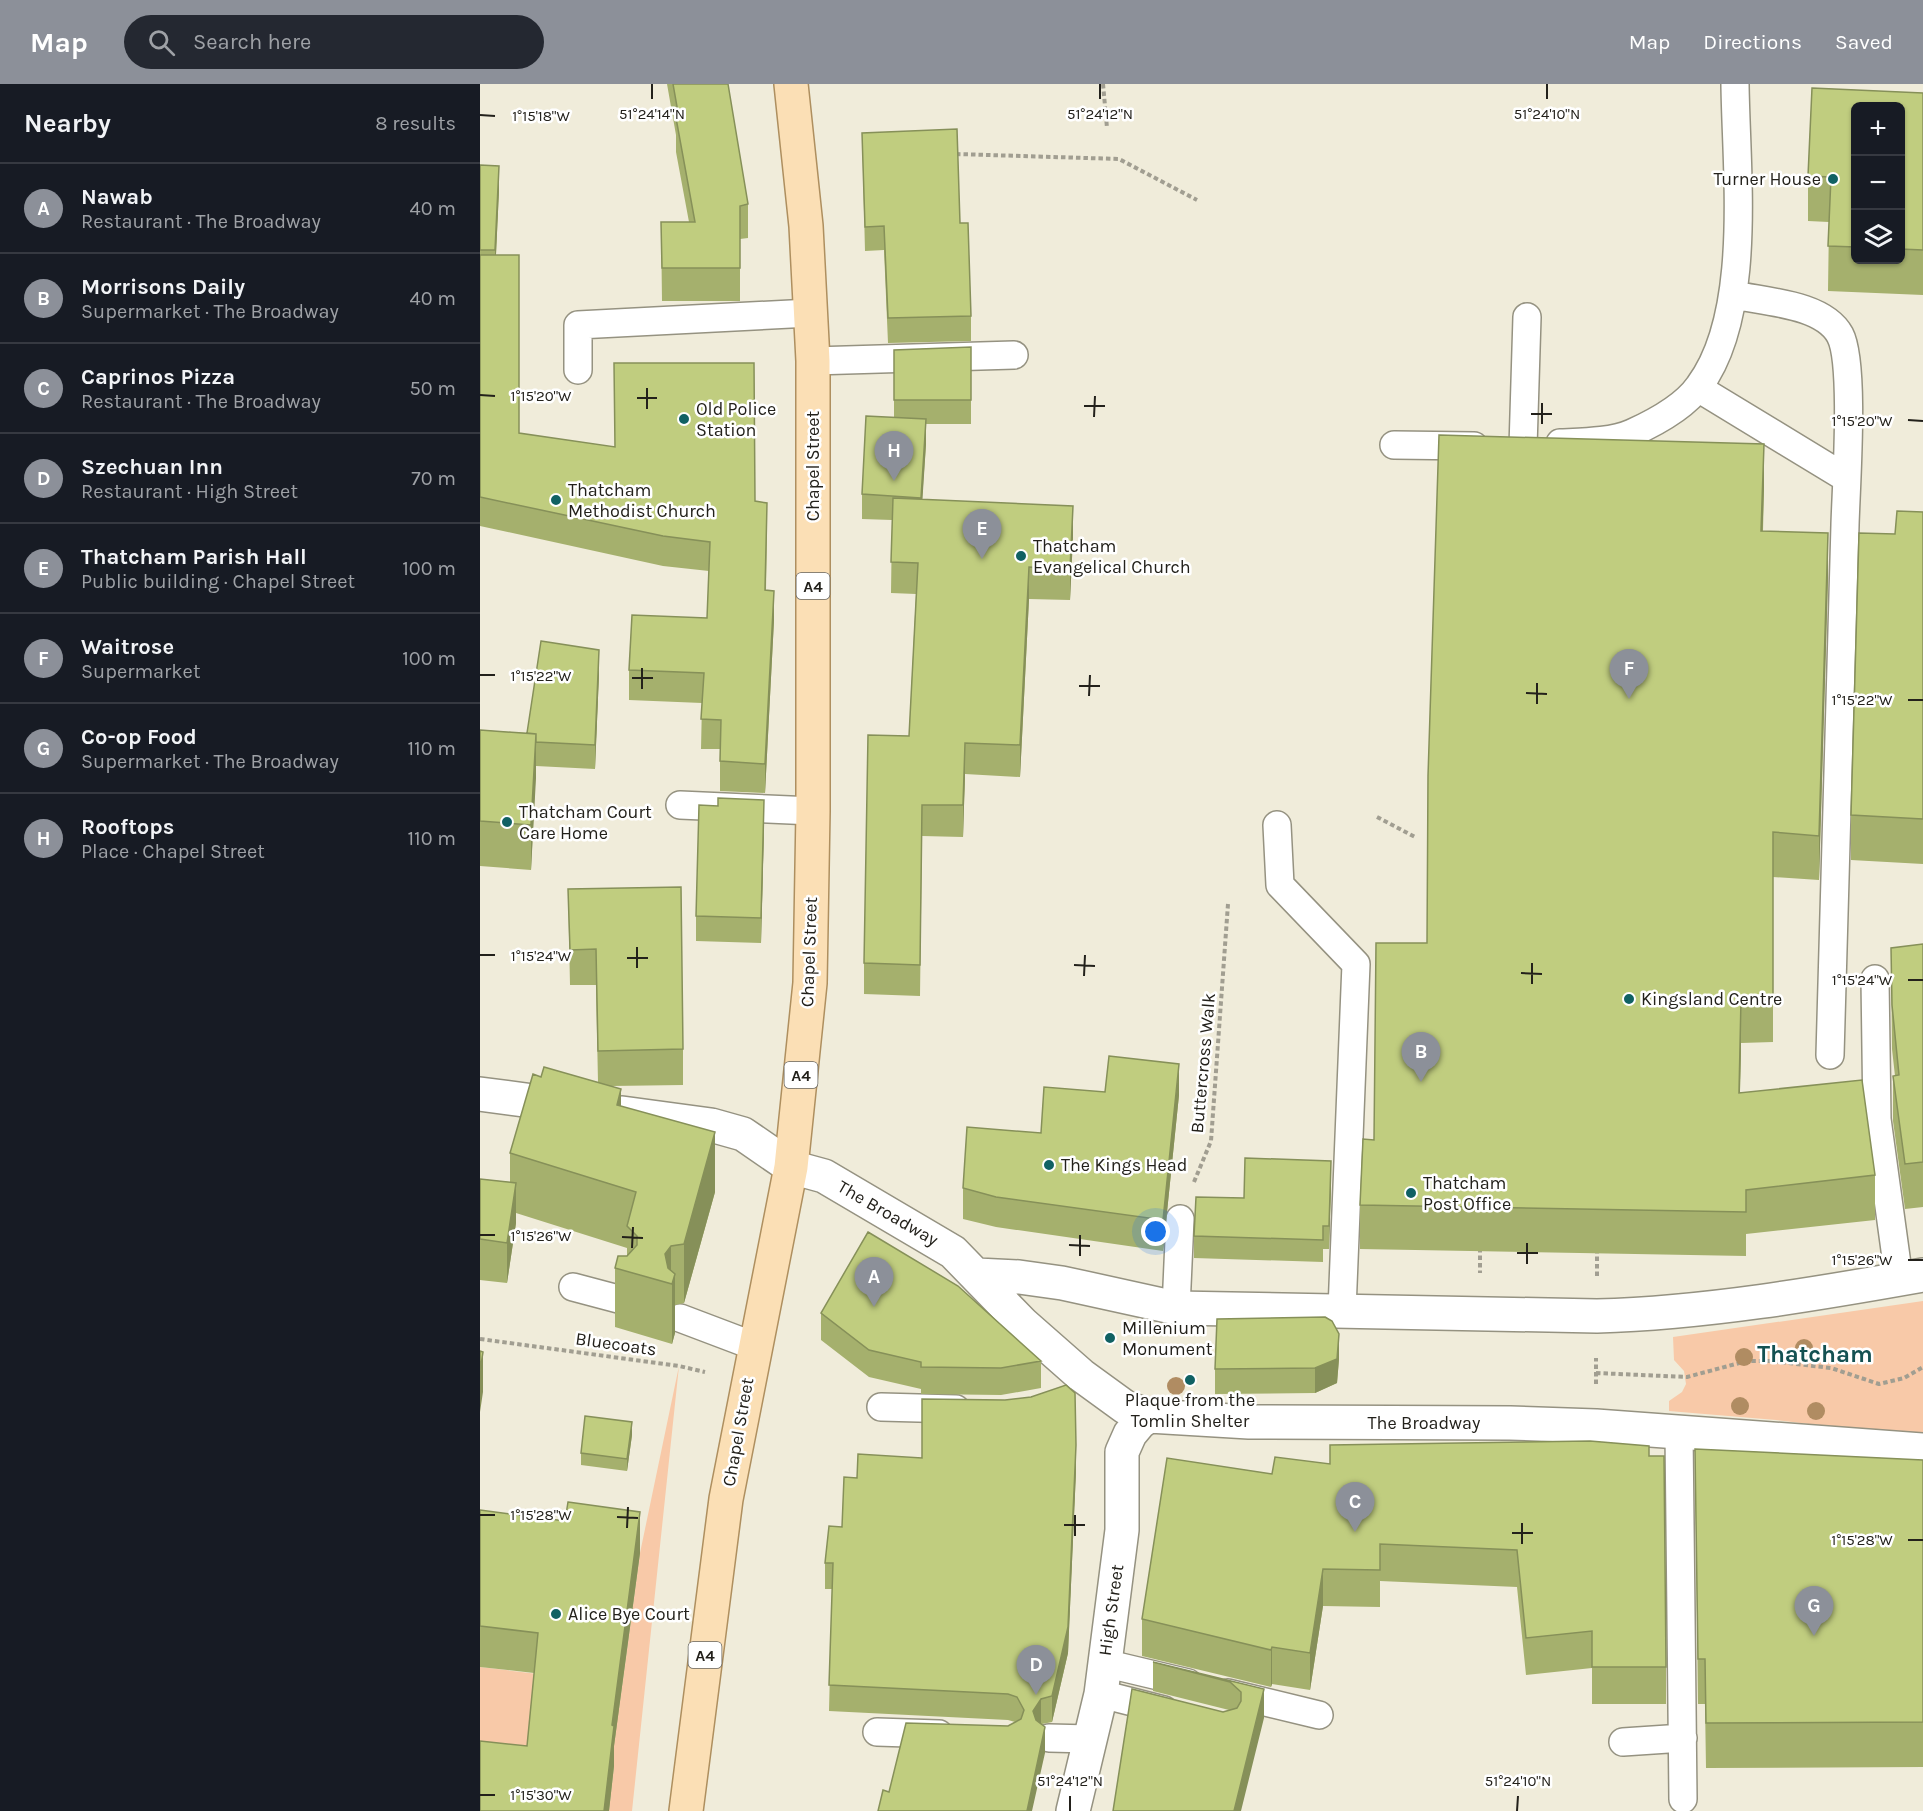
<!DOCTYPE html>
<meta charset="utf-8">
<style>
:root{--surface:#171b24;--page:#242831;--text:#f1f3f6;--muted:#9ea1a6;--line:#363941;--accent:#8c9099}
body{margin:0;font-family:Karla,sans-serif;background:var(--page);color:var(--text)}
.controls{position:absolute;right:18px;top:18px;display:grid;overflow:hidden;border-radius:9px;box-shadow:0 2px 4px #0004}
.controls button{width:54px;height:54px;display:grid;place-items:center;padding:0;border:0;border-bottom:2px solid var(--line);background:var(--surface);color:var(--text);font:30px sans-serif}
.you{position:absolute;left:676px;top:1148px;width:21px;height:21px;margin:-15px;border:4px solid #fff;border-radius:50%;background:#1a73e8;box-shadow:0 0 0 9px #1a73e833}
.badge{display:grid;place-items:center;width:39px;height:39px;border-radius:50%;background:var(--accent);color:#fff;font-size:20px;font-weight:700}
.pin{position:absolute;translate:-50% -50px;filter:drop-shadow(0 2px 3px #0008)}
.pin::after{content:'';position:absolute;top:32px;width:21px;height:18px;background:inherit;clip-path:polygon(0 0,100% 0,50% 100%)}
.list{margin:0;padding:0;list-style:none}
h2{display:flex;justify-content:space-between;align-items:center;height:78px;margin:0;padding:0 24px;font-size:26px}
h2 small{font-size:20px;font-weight:400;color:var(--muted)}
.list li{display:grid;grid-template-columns:39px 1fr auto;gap:18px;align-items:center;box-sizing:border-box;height:90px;padding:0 24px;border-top:2px solid var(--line)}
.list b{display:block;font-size:22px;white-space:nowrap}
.list p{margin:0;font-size:20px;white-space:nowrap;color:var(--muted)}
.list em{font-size:20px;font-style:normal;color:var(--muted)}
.icon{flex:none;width:33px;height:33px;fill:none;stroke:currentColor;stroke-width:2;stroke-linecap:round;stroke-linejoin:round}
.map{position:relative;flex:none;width:1443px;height:1727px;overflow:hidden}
header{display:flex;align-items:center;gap:36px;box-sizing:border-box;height:84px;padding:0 30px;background:var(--accent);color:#fff}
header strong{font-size:28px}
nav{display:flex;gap:33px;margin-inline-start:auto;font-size:21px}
.search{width:420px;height:54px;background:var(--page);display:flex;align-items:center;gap:15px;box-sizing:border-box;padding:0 21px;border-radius:33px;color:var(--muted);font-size:22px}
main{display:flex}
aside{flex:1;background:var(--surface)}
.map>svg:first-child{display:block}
</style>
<header>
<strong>Map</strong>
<div class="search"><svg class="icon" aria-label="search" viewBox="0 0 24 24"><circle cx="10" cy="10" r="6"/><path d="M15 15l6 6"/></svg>Search here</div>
<nav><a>Map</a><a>Directions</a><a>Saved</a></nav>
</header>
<main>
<aside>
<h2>Nearby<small>8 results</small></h2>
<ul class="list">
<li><span class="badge">A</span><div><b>Nawab</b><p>Restaurant · The Broadway</p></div><em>40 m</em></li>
<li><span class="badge">B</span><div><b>Morrisons Daily</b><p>Supermarket · The Broadway</p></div><em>40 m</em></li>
<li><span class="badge">C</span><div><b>Caprinos Pizza</b><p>Restaurant · The Broadway</p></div><em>50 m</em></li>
<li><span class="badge">D</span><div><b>Szechuan Inn</b><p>Restaurant · High Street</p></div><em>70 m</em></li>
<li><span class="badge">E</span><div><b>Thatcham Parish Hall</b><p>Public building · Chapel Street</p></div><em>100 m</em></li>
<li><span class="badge">F</span><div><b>Waitrose</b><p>Supermarket</p></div><em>100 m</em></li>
<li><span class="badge">G</span><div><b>Co-op Food</b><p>Supermarket · The Broadway</p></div><em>110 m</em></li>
<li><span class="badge">H</span><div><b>Rooftops</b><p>Place · Chapel Street</p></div><em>110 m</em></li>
</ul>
</aside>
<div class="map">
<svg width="1443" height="1727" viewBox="0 0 1443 1727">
<rect width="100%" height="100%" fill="#f0ecda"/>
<path fill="#f8c9a8" d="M 1443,1217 L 1443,1354 L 1296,1336 L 1189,1327 L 1189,1317 L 1202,1308 L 1206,1300 L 1204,1287 L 1194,1276 L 1193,1253 Z
M 199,1282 L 152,1727 L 129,1727 L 134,1682 L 0,1697 L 0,1583 L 58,1590 L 139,1625 L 160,1469 Z"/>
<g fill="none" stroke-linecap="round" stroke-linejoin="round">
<g stroke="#959281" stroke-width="30">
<path id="lane" d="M 1254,211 C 1286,218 1343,220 1360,251 C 1375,279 1366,403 1365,441 C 1360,617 1355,794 1350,971
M 333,277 L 534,271
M 98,286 L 98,241 L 330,229
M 1218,304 L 1366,394
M 1080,359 C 1102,358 1132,358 1152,349 C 1174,339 1205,322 1219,302 C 1273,230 1256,88 1255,0
M 914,361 L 994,362
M 1043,363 L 1047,233
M 200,721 L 333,727
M 797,741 L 800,801 L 876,880 L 862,1226
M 1395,895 L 1397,1035 L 1419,1195
M 93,1203 L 142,1216
M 696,1224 L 700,1135
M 200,1234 L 274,1262
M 401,1323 L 476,1325
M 1199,1348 L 1203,1715
M 624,1579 L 708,1599
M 748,1609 L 839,1631
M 621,1610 L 684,1626
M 397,1648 L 459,1650
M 569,1654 L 610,1655
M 1143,1658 L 1203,1654"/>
</g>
<g stroke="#959281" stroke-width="36">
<path id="street" d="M 0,1010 L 90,1022
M 142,1029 L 231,1041 L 263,1050 L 311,1083"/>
</g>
<g stroke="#959281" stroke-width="36">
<path id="secondary" d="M 311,1083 L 344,1092 L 473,1168 L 543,1240 L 601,1291 L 645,1323 L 669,1332 L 769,1338 L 1030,1339 L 1116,1342 L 1443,1366
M 497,1191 L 539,1193 L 582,1199 L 696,1224 L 1117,1232 C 1225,1229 1336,1210 1443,1191
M 593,1727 L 621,1610 L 642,1446 L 642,1368 L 650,1350 L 660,1338 L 669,1332"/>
</g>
<g stroke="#ae8f5f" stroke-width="36">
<path id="primary" d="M 206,1727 L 246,1415 L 311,1083 L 330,899 L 333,727 L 333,277 L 326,142 L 311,0"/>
</g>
<path stroke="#a19e91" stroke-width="4" stroke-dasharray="4.5 3" stroke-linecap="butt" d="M 623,0 L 627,44
M 476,70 L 639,75 L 717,116
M 897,733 L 935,753
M 714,1098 L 731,1057 L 748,820
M 1000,1164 L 1000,1189
M 1117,1192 L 1117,1168
M 0,1255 L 199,1282 L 225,1288
M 1116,1289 L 1207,1293 L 1267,1277 L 1291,1277 L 1351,1284 L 1399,1300 L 1424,1294 L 1443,1283
M 1116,1300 L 1116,1274"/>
<use href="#lane" stroke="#fff" stroke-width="27"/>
<use href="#street" stroke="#fff" stroke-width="33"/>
<use href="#secondary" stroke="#fff" stroke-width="33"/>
<use href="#primary" stroke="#fbdfb5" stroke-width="33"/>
</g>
<g fill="#b08c62">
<circle cx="1324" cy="1264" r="9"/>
<circle cx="1264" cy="1273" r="9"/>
<circle cx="696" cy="1302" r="9"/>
<circle cx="1260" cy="1322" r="9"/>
<circle cx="1336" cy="1327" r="9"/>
</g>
<path fill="#a5b06d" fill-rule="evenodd" d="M 187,0 L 248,0 L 268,120 L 268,154 L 260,155 L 260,217 L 182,217 L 181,138 L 209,138 L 196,68 L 196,51 Z
M 1332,4 L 1443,9 L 1443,211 L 1348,207 L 1349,138 L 1328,137 L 1328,92 ZM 1376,22 L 1420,22 L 1420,176 L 1376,176 Z
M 382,49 L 480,139 L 491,232 L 491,257 L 408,259 L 404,166 L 385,167 Z
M 0,81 L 19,106 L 16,171 L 39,349 L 275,417 L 287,448 L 286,506 L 294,536 L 285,709 L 240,707 L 240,665 L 221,665 L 222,619 L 149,616 L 149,586 L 227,534 L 229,487 L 183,482 L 0,442 Z
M 491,263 L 491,340 L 446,340 L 446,360 L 442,416 L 593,453 L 590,516 L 549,515 L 540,693 L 485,690 L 483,753 L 442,752 L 440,912 L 384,910 L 384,879 L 429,652 L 436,510 L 411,509 L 412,436 L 382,435 L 382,410 L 414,333 L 414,266 Z
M 1284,404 L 1283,447 L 1348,493 L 1339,796 L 1293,793 L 1293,958 L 1261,959 L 1260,1008 L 1395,1091 L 1395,1136 L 1266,1150 L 1266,1172 L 880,1165 L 880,1121 L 894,1056 L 947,859 Z
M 1443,428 L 1443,780 L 1371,776 L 1371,731 L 1415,450 Z
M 119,590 L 115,685 L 56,682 L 51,786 L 0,782 L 0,646 L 47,649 Z
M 284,741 L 281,859 L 216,857 L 216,832 Z
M 88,805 L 203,965 L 203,1001 L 131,1002 L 141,1022 L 235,1108 L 204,1219 L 195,1221 L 195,1249 L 192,1260 L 135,1243 L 135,1184 L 147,1172 L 147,1164 L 36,1129 L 36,1139 L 27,1199 L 0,1196 L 0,1095 L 30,1098 L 30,1069 L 61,993 L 118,998 L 116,901 L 90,901 Z
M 1443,860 L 1443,1123 L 1425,1125 L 1413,1037 L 1413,992 L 1415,992 L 1412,965 L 1411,864 Z
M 625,1008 L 699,1011 L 683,1167 L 516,1143 L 483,1135 L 483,1104 L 561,1049 Z
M 851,1099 L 849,1165 L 843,1165 L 843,1178 L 714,1174 L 714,1152 L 764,1114 Z
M 341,1229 L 561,1277 L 561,1304 L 521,1311 L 441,1310 L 441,1305 L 389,1293 L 341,1256 Z
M 859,1275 L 857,1299 L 835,1309 L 735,1310 L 735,1285 Z
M 152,1351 L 147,1387 L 101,1381 L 101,1369 Z
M 1110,1357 L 1186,1583 L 1186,1620 L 1112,1620 L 1112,1584 L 1046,1591 L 1037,1503 L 900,1497 L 900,1523 L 843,1522 L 830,1606 L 792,1600 L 791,1603 L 662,1572 L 662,1535 L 792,1390 L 850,1380 Z
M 1215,1365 L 1443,1376 L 1443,1683 L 1226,1684 L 1225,1620 L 1218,1620 Z
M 596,1387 L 588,1569 L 572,1638 L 562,1640 L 565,1669 L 409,1708 L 535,1638 L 528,1636 L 349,1627 L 352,1505 L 345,1505 L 345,1479 L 362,1443 L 377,1394 Z
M 0,1426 L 160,1469 L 134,1662 L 134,1682 L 129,1727 L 0,1727 L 47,1662 L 54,1589 L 0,1583 Z
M 673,1578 L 784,1605 L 784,1634 L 749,1626 L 673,1607 Z"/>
<path fill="#869059" d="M 19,82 L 19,106 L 15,191 L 15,166 Z
M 446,335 L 446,360 L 441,438 L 441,414 Z
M 1284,360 L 1284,404 L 1281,491 L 1281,447 Z
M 593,422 L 593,453 L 590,516 L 590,485 Z
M 1348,449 L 1348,493 L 1339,796 L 1339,752 Z
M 549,483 L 549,515 L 540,693 L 540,661 Z
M 294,507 L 294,536 L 285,709 L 285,680 Z
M 119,566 L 119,590 L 115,685 L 115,661 Z
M 56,650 L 56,694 L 51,786 L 51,741 Z
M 485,659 L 485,690 L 483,753 L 483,721 Z
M 284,716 L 284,741 L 281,859 L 281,834 Z
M 1261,915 L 1261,959 L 1259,1053 L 1259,1009 Z
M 699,980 L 699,1011 L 683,1167 L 683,1136 Z
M 141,1005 L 141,1064 L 137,1021 Z
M 235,1048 L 235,1108 L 204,1219 L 204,1160 Z
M 851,1077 L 851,1099 L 849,1165 L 849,1142 Z
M 36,1099 L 36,1139 L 27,1199 L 27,1159 Z
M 191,1162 L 191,1200 L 185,1170 Z
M 195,1190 L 195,1249 L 192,1260 L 192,1200 Z
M 859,1250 L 859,1275 L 857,1299 L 835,1309 L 835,1284 Z
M 3,1268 L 3,1308 L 0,1328 L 0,1287 Z
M 152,1338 L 152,1351 L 147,1387 L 147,1375 Z
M 596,1361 L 596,1387 L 588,1569 L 572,1638 L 572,1612 Z
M 160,1428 L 160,1469 L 134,1662 L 134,1682 L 129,1727 L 124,1727 L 132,1641 Z
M 843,1485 L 843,1522 L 830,1606 L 830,1569 Z
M 792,1563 L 792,1600 L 791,1603 L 791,1566 Z
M 784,1605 L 784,1634 L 761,1727 L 754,1727 Z
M 561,1615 L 561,1641 L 553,1653 L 553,1627 Z
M 565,1643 L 565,1669 L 552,1727 L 547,1727 Z"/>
<path fill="#c0cd7f" stroke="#869059" stroke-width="1.5" d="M 193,0 L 248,0 L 268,120 L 260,122 L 260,184 L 182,184 L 181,138 L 215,138 L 196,34 L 199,34 Z
M 1332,4 L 1443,9 L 1443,166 L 1420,165 L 1420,22 L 1376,22 L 1376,163 L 1348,162 L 1351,93 L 1328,92 Z
M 477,45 L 480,139 L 488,139 L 491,232 L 408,234 L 404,142 L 385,143 L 382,49 Z
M 0,81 L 19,82 L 15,166 L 0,166 Z
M 0,171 L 39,171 L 39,349 L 135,363 L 134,279 L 274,279 L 275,417 L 287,419 L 285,506 L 294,507 L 285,680 L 240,677 L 241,636 L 221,635 L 224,589 L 149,586 L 152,531 L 227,534 L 230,458 L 183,452 L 0,413 Z
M 491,263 L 491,316 L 414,316 L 414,266 Z
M 386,332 L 446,335 L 441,414 L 382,410 Z
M 959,351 L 1284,360 L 1281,447 L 1348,449 L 1339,752 L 1293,748 L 1293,914 L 1261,915 L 1259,1009 L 1382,996 L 1395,1091 L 1266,1106 L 1266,1128 L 880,1121 L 883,1055 L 894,1056 L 896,859 L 947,859 L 948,692 Z
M 413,414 L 593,422 L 590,485 L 549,483 L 540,661 L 485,659 L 483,721 L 442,721 L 440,881 L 384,879 L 388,651 L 429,652 L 438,479 L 411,478 Z
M 1417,427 L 1443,428 L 1443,735 L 1371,731 L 1379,449 L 1415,450 Z
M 61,557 L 119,566 L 115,661 L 56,658 L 56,650 L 47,649 Z
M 0,646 L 56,650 L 51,741 L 0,737 Z
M 238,714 L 284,716 L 281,834 L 216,832 L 219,721 L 238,722 Z
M 201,803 L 203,965 L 118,967 L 116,865 L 90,866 L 88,805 Z
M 1443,860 L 1443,1078 L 1425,1080 L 1413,992 L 1419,991 L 1412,921 L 1411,864 Z
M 629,972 L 699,980 L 683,1136 L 516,1113 L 483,1104 L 487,1043 L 561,1049 L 564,1003 L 625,1008 Z
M 64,983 L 141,1005 L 137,1021 L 235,1048 L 204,1160 L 191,1162 L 185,1170 L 188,1184 L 195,1190 L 192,1200 L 135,1184 L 138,1172 L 147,1172 L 157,1161 L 157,1152 L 147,1142 L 156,1108 L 30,1069 L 53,990 L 61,993 Z
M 765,1074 L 851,1077 L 849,1142 L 843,1142 L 843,1156 L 714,1152 L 716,1113 L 764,1114 Z
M 0,1095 L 36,1099 L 27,1159 L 0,1155 Z
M 388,1148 L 478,1202 L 561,1277 L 521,1284 L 441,1283 L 441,1278 L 389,1266 L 341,1229 Z
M 845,1233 L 852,1237 L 859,1250 L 857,1275 L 835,1284 L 735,1285 L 737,1235 Z
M 0,1267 L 3,1268 L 0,1287 Z
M 586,1301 L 595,1309 L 596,1361 L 588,1543 L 572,1612 L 561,1615 L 553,1627 L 556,1636 L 565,1643 L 547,1727 L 398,1727 L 403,1706 L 409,1708 L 426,1639 L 528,1642 L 541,1635 L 544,1626 L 537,1613 L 528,1610 L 349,1601 L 353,1479 L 345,1479 L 349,1442 L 362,1443 L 364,1393 L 377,1394 L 378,1370 L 442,1374 L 442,1315 L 525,1316 L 551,1313 Z
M 105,1332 L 152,1338 L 147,1375 L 101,1369 Z
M 1110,1357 L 1169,1362 L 1169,1372 L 1184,1372 L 1186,1583 L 1112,1583 L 1112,1547 L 1046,1554 L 1037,1466 L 900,1460 L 900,1486 L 843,1485 L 830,1569 L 792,1563 L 791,1566 L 662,1535 L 687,1374 L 792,1390 L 795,1373 L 850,1380 L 850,1361 Z
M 1215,1365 L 1443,1376 L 1443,1638 L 1226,1639 L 1225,1575 L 1218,1575 Z
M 88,1418 L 160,1428 L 132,1641 L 134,1642 L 124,1727 L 0,1727 L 0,1657 L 47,1662 L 58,1549 L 0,1542 L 0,1426 L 85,1437 Z
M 673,1578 L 784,1605 L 754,1727 L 633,1727 L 652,1605 L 743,1628 L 757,1624 L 761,1617 L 761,1608 L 750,1598 Z"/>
<path fill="none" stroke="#23211b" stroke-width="2" d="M 172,15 L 172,0M 620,15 L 620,0M 1067,15 L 1067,0M 0,31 L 15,32M 0,311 L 15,312M 157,314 L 177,314M 604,322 L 625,322M 167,325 L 167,304M 1051,330 L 1072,330M 614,333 L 615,312M 1428,336 L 1443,337M 1062,340 L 1062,319M 0,591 L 15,591M 152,594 L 173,594M 599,602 L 620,602M 162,605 L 162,584M 1046,609 L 1067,610M 609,612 L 610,591M 1428,616 L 1443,616M 1057,620 L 1057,599M 0,871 L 15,871M 147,874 L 168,874M 594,881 L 615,882M 157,884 L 157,863M 1041,889 L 1062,890M 604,892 L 605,871M 1428,896 L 1443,896M 1052,900 L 1052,879M 0,1151 L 15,1151M 142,1153 L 163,1154M 589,1161 L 610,1162M 152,1164 L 153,1143M 1037,1169 L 1058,1169M 600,1172 L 600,1151M 1428,1176 L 1443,1176M 1047,1180 L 1047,1159M 0,1431 L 15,1431M 137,1433 L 158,1434M 584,1441 L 605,1441M 147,1444 L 148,1423M 1032,1449 L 1053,1449M 595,1452 L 595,1431M 1428,1456 L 1443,1456M 1042,1460 L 1042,1439M 0,1711 L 15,1711M 590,1727 L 590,1712M 1037,1727 L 1038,1712"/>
<g fill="#106163" stroke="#fff" stroke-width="2">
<circle cx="1353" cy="95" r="6"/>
<circle cx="204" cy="335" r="6"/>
<circle cx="76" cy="416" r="6"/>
<circle cx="541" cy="472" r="6"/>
<circle cx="27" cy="738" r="6"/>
<circle cx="1149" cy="915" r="6"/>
<circle cx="569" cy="1081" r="6"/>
<circle cx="931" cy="1109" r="6"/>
<circle cx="630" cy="1254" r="6"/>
<circle cx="710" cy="1296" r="6"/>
<circle cx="76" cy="1530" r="6"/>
</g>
<g text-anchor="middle" stroke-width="5" stroke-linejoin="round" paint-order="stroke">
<g fill="#fff" stroke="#65645f" stroke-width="1.5">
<rect x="316.5" y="489" width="33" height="26" rx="4.5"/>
<rect x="304.5" y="978" width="33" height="26" rx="4.5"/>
<rect x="208.5" y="1558" width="33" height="26" rx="4.5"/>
</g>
<g font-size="16" font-weight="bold" fill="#23211b">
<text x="333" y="508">A4</text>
<text x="321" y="997">A4</text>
<text x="225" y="1577">A4</text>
</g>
<g font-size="18" fill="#23211b" stroke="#fff" text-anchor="start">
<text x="1341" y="101" text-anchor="end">Turner House</text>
<text x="216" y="331">Old Police<tspan x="216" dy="21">Station</tspan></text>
<text x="88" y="412">Thatcham<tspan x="88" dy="21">Methodist Church</tspan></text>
<text x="553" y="468">Thatcham<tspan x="553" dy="21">Evangelical Church</tspan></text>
<text x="39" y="734">Thatcham Court<tspan x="39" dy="21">Care Home</tspan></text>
<text x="1161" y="921">Kingsland Centre</text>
<text x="581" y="1087">The Kings Head</text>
<text x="943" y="1105">Thatcham<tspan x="943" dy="21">Post Office</tspan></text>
<text x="642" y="1250">Millenium<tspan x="642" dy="21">Monument</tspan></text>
<text x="710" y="1322" text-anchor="middle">Plaque from the<tspan x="710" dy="21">Tomlin Shelter</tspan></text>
<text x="88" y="1536">Alice Bye Court</text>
</g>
<g font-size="18" fill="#23211b" stroke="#fff">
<text transform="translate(333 382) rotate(-90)" y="6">Chapel Street</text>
<text transform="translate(329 868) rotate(-88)" y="6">Chapel Street</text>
<text transform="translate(723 979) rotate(-85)" y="6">Buttercross Walk</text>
<text transform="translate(408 1129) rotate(30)" y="6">The Broadway</text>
<text transform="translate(136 1260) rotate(8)" y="6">Bluecoats</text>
<text x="944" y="1345">The Broadway</text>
<text transform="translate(258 1348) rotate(-80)" y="6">Chapel Street</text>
<text transform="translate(631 1526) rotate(-82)" y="6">High Street</text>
</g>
<g font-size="24" font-weight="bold" fill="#145152" stroke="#fff">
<text x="1335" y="1278">Thatcham</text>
</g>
</g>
<g font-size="15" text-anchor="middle" fill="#23211b" stroke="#fff" stroke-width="5" stroke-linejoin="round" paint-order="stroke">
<text x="172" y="35">51°24'14"N</text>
<text x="620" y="35">51°24'12"N</text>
<text x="1067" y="35">51°24'10"N</text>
<text x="61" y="37">1°15'18"W</text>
<text x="61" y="317">1°15'20"W</text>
<text x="1382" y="342">1°15'20"W</text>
<text x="61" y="597">1°15'22"W</text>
<text x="1382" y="621">1°15'22"W</text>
<text x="61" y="877">1°15'24"W</text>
<text x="1382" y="901">1°15'24"W</text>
<text x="61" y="1157">1°15'26"W</text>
<text x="1382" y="1181">1°15'26"W</text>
<text x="61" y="1436">1°15'28"W</text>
<text x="1382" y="1461">1°15'28"W</text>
<text x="590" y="1702">51°24'12"N</text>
<text x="1038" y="1702">51°24'10"N</text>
<text x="61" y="1716">1°15'30"W</text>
</g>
</svg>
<div class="controls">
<button>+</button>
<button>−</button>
<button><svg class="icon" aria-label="layers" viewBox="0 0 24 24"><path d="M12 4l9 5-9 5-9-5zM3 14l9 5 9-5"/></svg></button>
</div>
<div class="you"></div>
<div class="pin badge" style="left:394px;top:1223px">A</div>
<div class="pin badge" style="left:941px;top:998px">B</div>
<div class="pin badge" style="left:875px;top:1448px">C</div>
<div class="pin badge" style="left:556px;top:1611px">D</div>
<div class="pin badge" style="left:502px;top:475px">E</div>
<div class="pin badge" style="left:1149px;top:615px">F</div>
<div class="pin badge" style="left:1334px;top:1552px">G</div>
<div class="pin badge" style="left:414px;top:397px">H</div>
</div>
</main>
